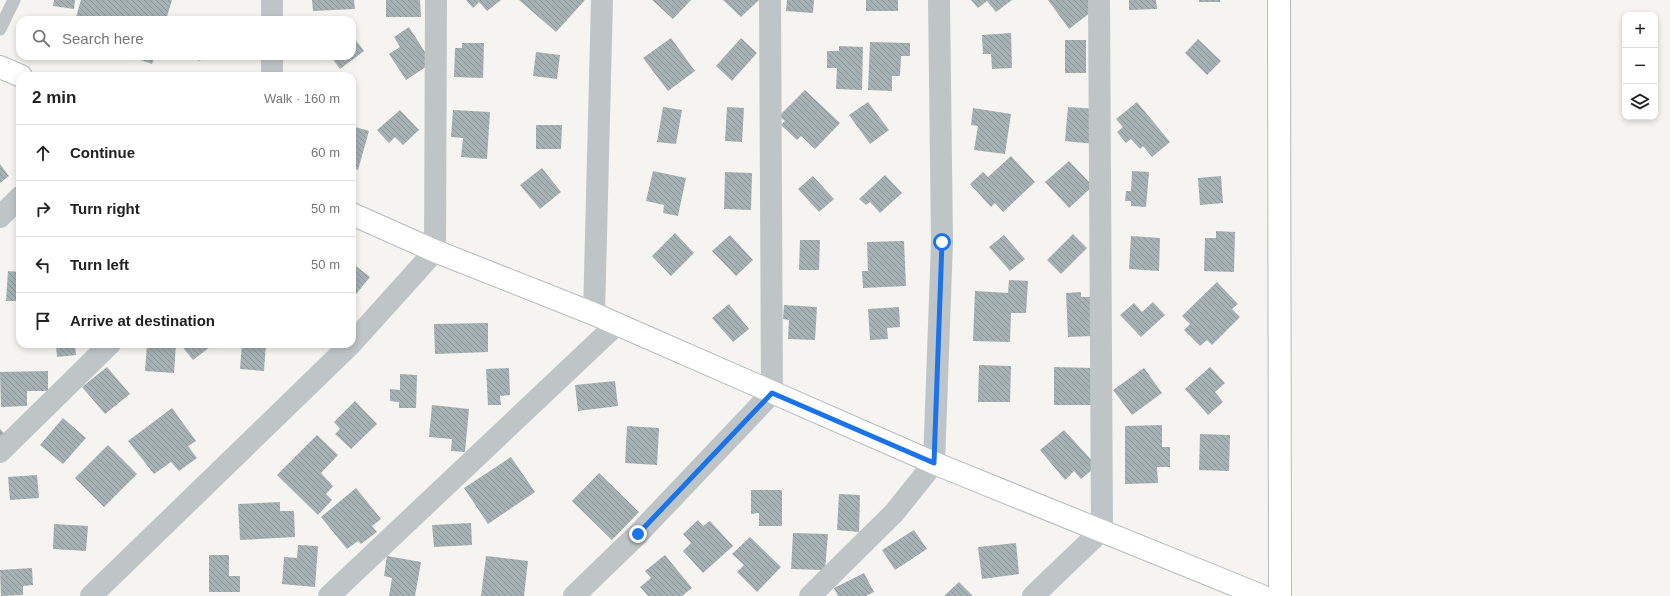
<!DOCTYPE html>
<meta charset="utf-8">
<style>
:root{--surface:#fff;--page:#f2f2f2;--text:#222;--muted:#767676;--line:#e0e0e0}
body{margin:0;font-family:Helvetica,sans-serif;background:var(--page);color:var(--text)}
.controls{position:absolute;right:12px;top:12px;display:grid;overflow:hidden;border-radius:8px;box-shadow:0 2px 6px #0003}
.controls button{width:36px;height:36px;display:grid;place-items:center;padding:0;border:0;border-bottom:1px solid var(--line);background:var(--surface);color:var(--text);font:20px sans-serif}
.stop{position:absolute;width:12px;height:12px;margin:-9px;border:3px solid #1a73e8;border-radius:50%;background:#fff}
.stop.end{background:#1a73e8;border-color:#fff;box-shadow:0 1px 4px #0008}
.list{margin:0;padding:0;list-style:none}
h2{display:flex;justify-content:space-between;align-items:center;height:52px;margin:0;padding:0 16px;font-size:17px}
h2 small{font-size:13px;font-weight:400;color:var(--muted)}
.list li{display:grid;grid-template-columns:26px 1fr auto;gap:12px;align-items:center;box-sizing:border-box;height:56px;padding:0 16px;border-top:1px solid var(--line)}
.list b{display:block;font-size:15px;white-space:nowrap}
.list em{font-size:13px;font-style:normal;color:var(--muted)}
.icon{flex:none;width:22px;height:22px;fill:none;stroke:currentColor;stroke-width:2;stroke-linecap:round;stroke-linejoin:round}
.map{position:relative;flex:none;width:1670px;height:596px;overflow:hidden}
.search{position:absolute;background:var(--surface);box-shadow:0 2px 6px #0003;left:16px;top:16px;width:340px;height:44px;display:flex;align-items:center;gap:10px;box-sizing:border-box;padding:0 14px;border-radius:12px;color:var(--muted);font-size:15px}
.panel{position:absolute;background:var(--surface);box-shadow:0 2px 6px #0003;left:16px;top:72px;width:340px;height:276px;border-radius:12px}
.map>svg:first-child{display:block}
</style>
<div class="map">
<svg width="1670" height="596" viewBox="0 0 1670 596">
<defs>
<pattern id="building-back-hatch" width="6" height="6" patternUnits="userSpaceOnUse"><rect width="6" height="6" fill="#a6b1b4"/><path d="M-1 5l2 2M0 0l6 6M5-1l2 2" fill="none" stroke="#8b9598"/></pattern>
</defs>
<rect width="100%" height="100%" fill="#f5f4f0"/>
<path fill="url(#building-back-hatch)" d="M 54,0 L 75,0 L 74,9 L 53,6 Z
M 81,0 L 172,0 L 166,20 L 85,20 L 76,17 Z
M 312,0 L 354,0 L 355,9 L 313,11 Z
M 386,0 L 420,0 L 421,17 L 386,17 Z
M 466,0 L 501,0 L 487,11 L 479,2 L 473,8 Z
M 519,0 L 585,0 L 556,32 Z
M 652,0 L 691,0 L 673,19 Z
M 723,0 L 759,0 L 741,17 Z
M 787,0 L 814,0 L 813,13 L 786,11 Z
M 866,0 L 898,0 L 898,11 L 866,11 Z
M 971,0 L 1012,0 L 996,12 L 987,1 L 978,8 Z
M 1048,0 L 1094,0 L 1099,6 L 1069,29 Z
M 1129,0 L 1156,0 L 1157,9 L 1129,10 Z
M 1199,0 L 1220,0 L 1220,2 L 1199,2 Z
M 409,27 L 432,63 L 406,80 L 389,54 L 400,47 L 394,37 Z
M 1011,33 L 1012,68 L 992,69 L 991,54 L 983,54 L 982,35 Z
M 352,35 L 364,51 L 340,69 L 331,57 L 327,60 L 323,56 L 352,56 Z
M 671,38 L 695,71 L 668,91 L 643,58 Z
M 741,38 L 757,53 L 732,81 L 716,66 Z
M 1198,39 L 1221,61 L 1207,75 L 1185,53 Z
M 1065,40 L 1086,40 L 1086,73 L 1065,73 Z
M 870,42 L 910,43 L 910,56 L 901,56 L 900,76 L 892,76 L 892,91 L 868,90 Z
M 462,43 L 484,43 L 483,78 L 454,77 L 455,48 L 462,48 Z
M 839,46 L 863,47 L 862,90 L 836,89 L 837,68 L 827,68 L 827,51 L 839,51 Z
M 536,52 L 560,55 L 557,79 L 533,76 Z
M 129,56 L 155,56 L 152,64 Z
M 187,56 L 202,56 L 200,61 Z
M 805,90 L 840,123 L 815,149 L 801,136 L 797,140 L 781,125 L 785,121 L 779,116 Z
M 868,102 L 889,130 L 870,144 L 849,115 Z
M 1137,102 L 1170,142 L 1152,157 L 1143,146 L 1140,149 L 1131,139 L 1126,143 L 1117,132 L 1123,127 L 1116,119 Z
M 663,107 L 682,110 L 676,144 L 657,142 Z
M 727,107 L 744,108 L 742,142 L 725,141 Z
M 1068,107 L 1097,109 L 1094,144 L 1065,141 Z
M 973,108 L 1011,114 L 1005,154 L 974,150 L 978,126 L 971,125 Z
M 400,110 L 419,130 L 403,145 L 395,137 L 389,143 L 377,130 Z
M 453,110 L 490,112 L 487,159 L 461,157 L 463,138 L 451,137 Z
M 536,125 L 562,125 L 561,149 L 536,149 Z
M 352,126 L 369,131 L 358,170 L 352,168 Z
M 1011,156 L 1035,182 L 1003,212 L 995,203 L 991,207 L 970,184 L 983,172 L 988,177 Z
M 1069,161 L 1093,186 L 1069,208 L 1045,182 Z
M 0,164 L 9,176 L 0,183 Z
M 542,168 L 561,192 L 540,209 L 520,185 Z
M 653,171 L 686,178 L 678,216 L 663,213 L 664,205 L 646,201 Z
M 1132,171 L 1149,172 L 1146,207 L 1131,206 L 1131,201 L 1125,201 L 1126,191 L 1131,191 Z
M 725,172 L 752,173 L 751,210 L 724,209 Z
M 885,175 L 902,193 L 880,213 L 870,202 L 866,205 L 859,199 Z
M 813,176 L 834,199 L 819,212 L 798,189 Z
M 1221,176 L 1223,203 L 1200,205 L 1198,178 Z
M 1216,231 L 1235,232 L 1234,272 L 1204,271 L 1205,238 L 1216,238 Z
M 675,233 L 694,253 L 671,276 L 652,256 Z
M 1073,234 L 1087,248 L 1061,274 L 1047,260 Z
M 730,235 L 753,260 L 736,276 L 712,251 Z
M 1004,235 L 1025,259 L 1010,271 L 989,247 Z
M 1131,236 L 1160,238 L 1159,271 L 1129,269 Z
M 800,240 L 820,240 L 819,270 L 799,270 Z
M 904,241 L 906,286 L 863,288 L 862,271 L 868,271 L 867,242 Z
M 352,263 L 370,277 L 352,299 Z
M 8,271 L 20,272 L 20,301 L 6,301 Z
M 1009,280 L 1028,281 L 1026,313 L 1011,313 L 1010,342 L 973,341 L 975,291 L 1008,293 Z
M 1217,282 L 1238,304 L 1232,309 L 1240,317 L 1212,345 L 1207,340 L 1200,346 L 1184,330 L 1190,324 L 1182,316 Z
M 1081,292 L 1081,297 L 1091,297 L 1092,336 L 1068,337 L 1066,293 Z
M 1153,302 L 1165,315 L 1141,337 L 1120,315 L 1134,303 L 1142,312 Z
M 729,304 L 749,329 L 733,342 L 712,318 Z
M 784,305 L 817,307 L 815,340 L 788,339 L 789,320 L 783,319 Z
M 899,307 L 900,327 L 887,328 L 888,339 L 870,340 L 868,309 Z
M 488,323 L 488,352 L 435,354 L 434,324 Z
M 56,344 L 81,344 L 81,347 L 75,347 L 76,355 L 57,357 Z
M 147,344 L 176,344 L 174,373 L 145,371 Z
M 180,344 L 214,344 L 193,360 Z
M 242,344 L 266,344 L 264,371 L 240,369 Z
M 979,365 L 1011,366 L 1010,402 L 978,402 Z
M 107,367 L 130,394 L 105,414 L 82,387 Z
M 1054,367 L 1093,368 L 1092,405 L 1054,405 Z
M 1210,367 L 1225,383 L 1215,392 L 1223,402 L 1208,415 L 1185,389 Z
M 509,368 L 510,395 L 500,396 L 501,405 L 488,405 L 486,369 Z
M 1144,368 L 1162,393 L 1132,415 L 1113,390 Z
M 48,371 L 48,391 L 27,391 L 27,406 L 1,407 L 0,372 Z
M 400,374 L 417,375 L 416,408 L 399,408 L 399,402 L 390,401 L 390,389 L 400,390 Z
M 615,381 L 618,406 L 578,411 L 575,385 Z
M 355,401 L 377,424 L 351,449 L 335,434 L 340,429 L 334,422 Z
M 432,405 L 469,409 L 465,452 L 451,451 L 452,439 L 429,437 Z
M 172,408 L 196,441 L 188,446 L 197,458 L 179,471 L 171,462 L 154,474 L 128,441 Z
M 63,418 L 86,438 L 63,464 L 40,445 Z
M 1162,425 L 1162,447 L 1170,447 L 1170,467 L 1157,467 L 1158,483 L 1125,484 L 1125,426 Z
M 627,426 L 659,428 L 657,465 L 625,463 Z
M 0,429 L 6,435 L 0,441 Z
M 1064,430 L 1097,466 L 1081,479 L 1074,471 L 1065,480 L 1040,450 Z
M 1200,434 L 1230,435 L 1229,471 L 1199,470 Z
M 317,435 L 338,455 L 321,473 L 333,486 L 326,494 L 332,500 L 318,515 L 277,475 Z
M 108,445 L 137,474 L 104,507 L 75,478 Z
M 511,457 L 535,492 L 488,524 L 464,488 Z
M 599,473 L 639,512 L 612,540 L 572,501 Z
M 37,475 L 39,498 L 10,500 L 8,477 Z
M 356,488 L 381,519 L 372,526 L 377,532 L 361,544 L 358,541 L 347,549 L 321,517 Z
M 751,490 L 782,490 L 782,526 L 759,526 L 759,513 L 751,514 Z
M 839,494 L 860,495 L 859,532 L 837,530 Z
M 280,502 L 280,511 L 294,511 L 295,537 L 240,540 L 238,504 Z
M 698,520 L 703,526 L 710,521 L 733,546 L 703,573 L 683,551 L 691,543 L 683,534 Z
M 471,523 L 472,545 L 434,547 L 432,525 Z
M 54,524 L 88,526 L 86,551 L 53,549 Z
M 914,530 L 927,549 L 895,570 L 882,550 Z
M 793,533 L 828,534 L 825,570 L 791,569 Z
M 750,537 L 781,567 L 757,592 L 737,572 L 744,565 L 732,554 Z
M 1016,543 L 1019,574 L 982,579 L 978,547 Z
M 298,545 L 318,546 L 315,587 L 282,584 L 284,557 L 297,558 Z
M 209,555 L 229,555 L 229,576 L 240,576 L 240,592 L 209,592 Z
M 665,555 L 692,588 L 682,596 L 648,596 L 640,587 L 651,578 L 645,571 Z
M 387,556 L 421,562 L 415,596 L 389,596 L 392,578 L 384,576 Z
M 486,556 L 528,561 L 524,596 L 481,596 Z
M 32,568 L 33,585 L 23,586 L 23,595 L 1,596 L 0,570 Z
M 864,573 L 874,592 L 866,596 L 838,596 L 834,588 Z
M 959,582 L 973,596 L 944,596 Z"/>
<g fill="none" stroke-linecap="round" stroke-linejoin="round">
<g stroke="#b4babe" stroke-width="24">
<path id="secondary" d="M 1279,0 L 1280,596
M 0,67 L 21,76
M 352,214 L 435,251 L 594,314 L 934,463 L 1262,596"/>
</g>
<path stroke="#bfc5c7" stroke-width="13" d="M 0,29 L 14,0"/>
<path stroke="#bfc5c7" stroke-width="22" d="M 272,0 L 272,20
M 272,56 L 272,76
M 0,217 L 20,197
M 594,314 L 602,0
M 352,343 L 435,251 L 436,0
M 0,452 L 110,344
M 91,596 L 351,344
M 329,596 L 617,324
M 574,596 L 638,534 L 772,393 L 770,0
M 810,596 L 894,513 L 934,463 L 942,242 L 939,0
M 1033,596 L 1102,530 L 1099,0"/>
<use href="#secondary" stroke="#fff" stroke-width="22"/>
</g>
<g fill="none" stroke-linecap="round" stroke-linejoin="round">
<path stroke="#1a73e8" stroke-width="5" d="M 638,534 L 772,393 L 934,463 L 942,242"/>
</g>
</svg>
<div class="controls">
<button>+</button>
<button>−</button>
<button><svg class="icon" aria-label="layers" viewBox="0 0 24 24"><path d="M12 4l9 5-9 5-9-5zM3 14l9 5 9-5"/></svg></button>
</div>
<div class="stop" style="left:942px;top:242px"></div>
<div class="stop end" style="left:638px;top:534px"></div>
<div class="search"><svg class="icon" aria-label="search" viewBox="0 0 24 24"><circle cx="10" cy="10" r="6"/><path d="M15 15l6 6"/></svg>Search here</div>
<section class="panel">
<h2>2 min<small>Walk · 160 m</small></h2>
<ul class="list">
<li><svg class="icon" aria-label="ahead" viewBox="0 0 24 24"><path d="M12 20V5M6 11l6-6 6 6"/></svg><div><b>Continue</b></div><em>60 m</em></li>
<li><svg class="icon" aria-label="right" viewBox="0 0 24 24"><path d="M7 20v-9h11M14 6l5 5-5 5"/></svg><div><b>Turn right</b></div><em>50 m</em></li>
<li><svg class="icon" aria-label="left" viewBox="0 0 24 24"><path d="M17 20v-9H6M10 6l-5 5 5 5"/></svg><div><b>Turn left</b></div><em>50 m</em></li>
<li><svg class="icon" aria-label="arrive" viewBox="0 0 24 24"><path d="M6 21V4h12l-3 4 3 4H6"/></svg><div><b>Arrive at destination</b></div></li>
</ul>
</section>
</div>
